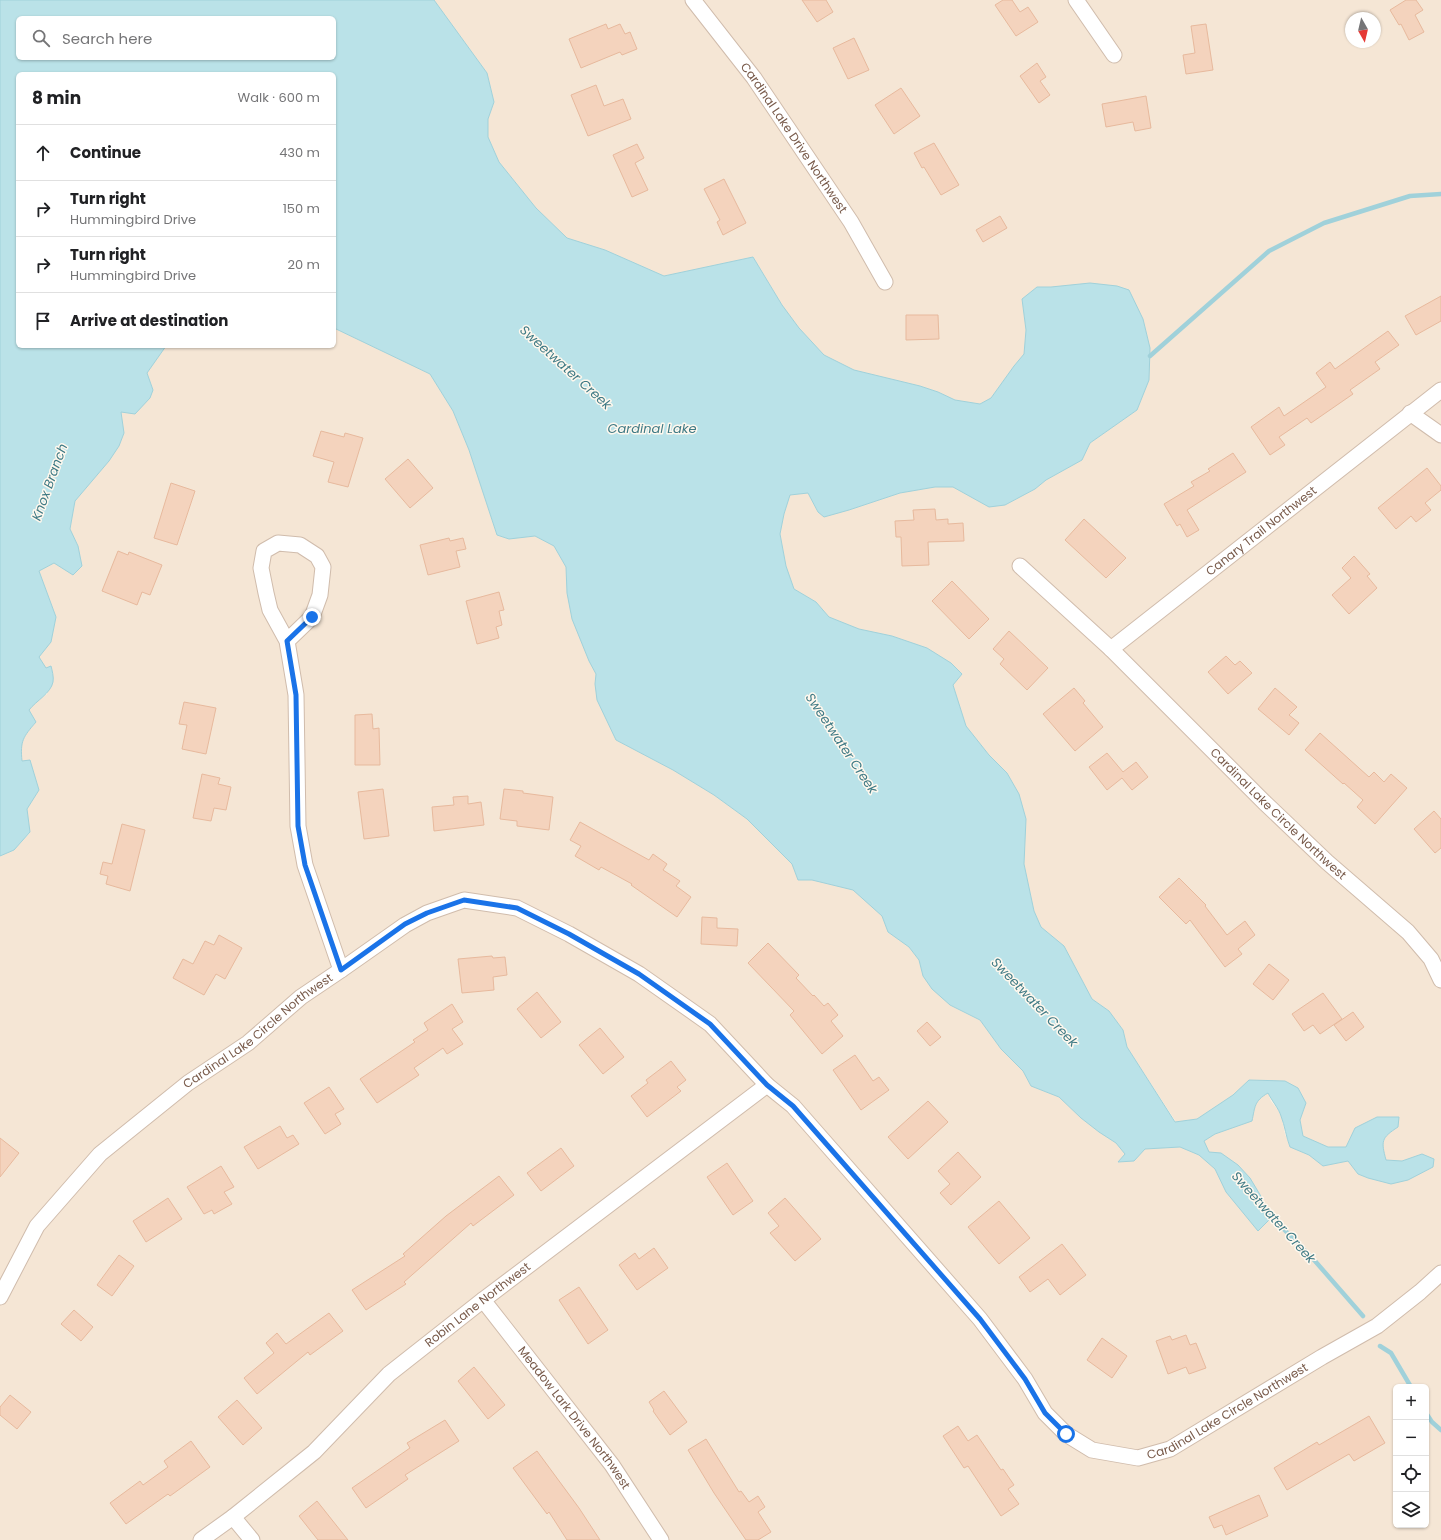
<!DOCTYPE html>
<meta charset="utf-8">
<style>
:root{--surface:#fff;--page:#f2f2f2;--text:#202124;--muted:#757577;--line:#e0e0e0}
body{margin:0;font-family:Poppins,sans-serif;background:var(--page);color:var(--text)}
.controls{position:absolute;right:12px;bottom:12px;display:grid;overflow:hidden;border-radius:6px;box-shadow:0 1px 3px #0004}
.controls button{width:36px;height:36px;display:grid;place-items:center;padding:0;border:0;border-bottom:1px solid var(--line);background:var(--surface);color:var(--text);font:20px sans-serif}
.compass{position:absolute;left:1345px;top:12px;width:36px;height:36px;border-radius:50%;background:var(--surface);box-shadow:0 1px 3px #0004;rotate:172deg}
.stop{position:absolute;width:12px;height:12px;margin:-9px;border:3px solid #1a73e8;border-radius:50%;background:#fff}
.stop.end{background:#1a73e8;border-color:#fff;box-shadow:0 1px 4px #0008}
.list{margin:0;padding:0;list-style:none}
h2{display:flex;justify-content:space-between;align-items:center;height:52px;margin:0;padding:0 16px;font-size:17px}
h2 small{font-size:13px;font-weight:400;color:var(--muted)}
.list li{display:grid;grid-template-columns:26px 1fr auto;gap:12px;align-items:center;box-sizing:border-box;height:56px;padding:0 16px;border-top:1px solid var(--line)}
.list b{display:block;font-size:15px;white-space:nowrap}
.list p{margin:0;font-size:13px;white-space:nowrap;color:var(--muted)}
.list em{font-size:13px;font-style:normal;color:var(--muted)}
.icon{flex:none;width:22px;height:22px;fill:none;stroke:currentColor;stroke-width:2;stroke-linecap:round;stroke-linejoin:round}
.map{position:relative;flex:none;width:1441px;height:1540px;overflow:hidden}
.search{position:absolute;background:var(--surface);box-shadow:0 1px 3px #0004;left:16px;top:16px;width:320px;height:44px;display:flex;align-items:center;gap:10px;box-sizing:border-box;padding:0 14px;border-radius:6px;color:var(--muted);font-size:15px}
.panel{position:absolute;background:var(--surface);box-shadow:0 1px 3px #0004;left:16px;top:72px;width:320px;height:276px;border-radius:6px}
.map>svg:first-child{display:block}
</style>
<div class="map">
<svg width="1441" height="1540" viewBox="0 0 1441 1540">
<rect width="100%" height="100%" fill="#fdf4e7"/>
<path fill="#f5e6d5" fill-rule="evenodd" d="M 434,0 L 1441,0 L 1441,1540 L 0,1540 L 0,856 L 14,850 L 30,833 L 27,809 L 39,790 L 22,761 L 20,745 L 27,733 L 36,722 L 28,710 L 35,702 L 47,694 L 51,666 L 46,669 L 38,657 L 51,642 L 56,617 L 39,571 L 54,563 L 78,546 L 70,529 L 75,501 L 109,461 L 119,446 L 124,433 L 121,412 L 153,390 L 147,373 L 166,346 L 334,346 L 334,328 L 430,374 L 453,411 L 469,450 L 497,535 L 509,539 L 535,536 L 554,546 L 566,567 L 567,593 L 589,661 L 596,674 L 595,684 L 616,740 L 673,770 L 714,795 L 747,819 L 792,864 L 798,880 L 812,880 L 853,889 L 882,916 L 888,932 L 909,947 L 919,960 L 923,976 L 950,1005 L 980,1020 L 1001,1049 L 1023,1071 L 1031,1086 L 1059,1097 L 1081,1118 L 1099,1132 L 1116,1142 L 1125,1154 L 1118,1162 L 1134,1161 L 1144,1149 L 1180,1147 L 1199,1155 L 1215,1169 L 1226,1192 L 1204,1141 L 1215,1134 L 1251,1121 L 1254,1109 L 1259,1098 L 1268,1093 L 1271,1101 L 1281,1114 L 1285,1134 L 1290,1147 L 1309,1155 L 1323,1166 L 1348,1161 L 1358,1174 L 1368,1178 L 1422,1154 L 1402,1161 L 1386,1160 L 1382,1145 L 1387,1134 L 1398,1127 L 1399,1117 L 1347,1147 L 1328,1147 L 1303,1136 L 1300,1120 L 1306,1103 L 1249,1080 L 1233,1095 L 1197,1119 L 1176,1122 L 1127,1047 L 1123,1030 L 1109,1011 L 1092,999 L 1064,946 L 1041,927 L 1034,911 L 1024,864 L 1026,819 L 1007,773 L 989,755 L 966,726 L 953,685 L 962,674 L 927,648 L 892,636 L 859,629 L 829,617 L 816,602 L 794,589 L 786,566 L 780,534 L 784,514 L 790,495 L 808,493 L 818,512 L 849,510 L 900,493 L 935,487 L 953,487 L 989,506 L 1005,505 L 1035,489 L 1046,480 L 1082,460 L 1090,443 L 1137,410 L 1149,380 L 1150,348 L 1143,319 L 1051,287 L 1037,287 L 1022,299 L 1026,330 L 1024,354 L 1014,366 L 991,398 L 980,404 L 955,400 L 938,392 L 920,386 L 854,370 L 824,355 L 799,328 L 782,305 L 753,257 L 664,276 L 605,250 L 567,238 L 536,208 L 499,162 L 488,137 L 488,119 L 494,102 L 487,73 ZM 1351,18 L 1375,18 L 1375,42 L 1351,42 ZM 1396,1387 L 1426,1387 L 1426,1525 L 1396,1525 Z"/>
<path fill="#bae2e8" stroke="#a0d1da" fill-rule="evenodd" d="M 0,0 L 434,0 L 487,73 L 494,102 L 488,119 L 488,137 L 499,162 L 536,208 L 567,238 L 605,250 L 664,276 L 753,257 L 782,305 L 799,328 L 824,355 L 854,370 L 920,386 L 938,392 L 955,400 L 980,404 L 991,398 L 1014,366 L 1024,354 L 1026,330 L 1022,299 L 1037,287 L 1051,287 L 1090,283 L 1117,286 L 1129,290 L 1143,319 L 1150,348 L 1149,380 L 1137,410 L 1090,443 L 1082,460 L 1046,480 L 1035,489 L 1005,505 L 989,507 L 953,487 L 935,487 L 900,493 L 849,510 L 824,517 L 818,512 L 808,493 L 790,495 L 784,514 L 780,534 L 786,566 L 794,589 L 816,602 L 829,617 L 859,629 L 892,636 L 927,648 L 951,663 L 962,674 L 953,685 L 966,726 L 989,755 L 1007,773 L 1019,794 L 1026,819 L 1024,864 L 1034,911 L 1041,927 L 1064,946 L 1092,999 L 1109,1011 L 1123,1030 L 1127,1047 L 1175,1122 L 1197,1119 L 1233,1095 L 1249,1080 L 1285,1081 L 1298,1088 L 1306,1103 L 1300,1120 L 1303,1136 L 1328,1147 L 1346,1147 L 1355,1128 L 1377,1117 L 1399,1117 L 1398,1127 C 1381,1138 1381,1141 1386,1160 L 1402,1161 L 1422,1154 L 1434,1159 L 1433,1167 L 1408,1180 L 1391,1184 L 1368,1178 L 1358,1174 L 1348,1161 L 1323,1166 L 1309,1155 L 1290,1147 C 1286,1137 1285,1126 1281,1116 C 1279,1109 1272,1101 1268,1093 C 1254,1101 1255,1107 1252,1121 L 1215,1134 L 1204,1141 L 1209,1152 L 1221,1153 L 1238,1165 L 1250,1178 L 1262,1198 L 1269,1220 L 1258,1231 L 1226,1192 L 1215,1169 L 1199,1155 L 1180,1147 L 1145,1149 L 1134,1161 L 1118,1162 L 1125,1154 L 1116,1143 L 1099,1132 L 1081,1118 L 1059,1097 L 1031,1086 L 1023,1071 L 1001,1049 L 980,1020 L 950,1005 L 932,989 L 923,976 L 919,960 L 909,947 L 888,932 L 882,916 L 853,890 L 812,880 L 798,880 L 792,864 L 747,819 L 714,795 L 673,770 L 616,740 L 597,700 L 595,684 L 596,674 L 589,661 L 572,619 L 567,593 L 566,567 L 554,546 L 535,536 L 509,539 L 497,535 L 469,450 L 453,411 L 430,374 L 334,328 L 334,74 L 18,74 L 18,346 L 166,346 L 147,373 L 153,390 L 150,398 L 135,414 L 121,412 L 124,433 L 119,446 L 109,461 L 75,501 L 70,529 L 78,546 L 82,566 L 73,575 L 54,563 L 39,571 L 56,617 L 51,642 L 39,657 L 46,668 L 51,666 C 52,670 54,677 53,682 C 51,693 36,701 29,710 L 36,722 C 23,737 20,741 22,761 L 30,760 L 39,790 L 27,809 L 30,832 L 14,850 L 0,856 ZM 18,18 L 334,18 L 334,58 L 18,58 Z"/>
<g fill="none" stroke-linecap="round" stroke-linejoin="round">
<path stroke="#a0d1da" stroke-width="4.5" d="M 1150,356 L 1269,251 L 1324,223 L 1410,196 L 1441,194
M 1262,1207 L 1315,1261 L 1363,1316
M 1380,1346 L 1391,1353 L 1411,1387
M 1426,1413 L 1432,1422 L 1441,1430"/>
</g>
<path fill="#f4d3bd" stroke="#e7b99d" d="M 802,0 L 826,0 L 833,12 L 817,22 Z
M 1003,0 L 1012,0 L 1020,12 L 1028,7 L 1038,22 L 1016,36 L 995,5 Z
M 1406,0 L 1416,0 L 1423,10 L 1415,15 L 1424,32 L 1409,40 L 1401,24 L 1399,25 L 1390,10 Z
M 606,24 L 608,29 L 620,24 L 625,34 L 630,32 L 637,49 L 622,55 L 620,52 L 581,68 L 569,39 Z
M 1206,24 L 1213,70 L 1186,74 L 1183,55 L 1195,53 L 1191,26 Z
M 854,38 L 869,70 L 848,79 L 833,48 Z
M 1037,63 L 1046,77 L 1040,81 L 1050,95 L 1039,103 L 1020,76 Z
M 596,85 L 604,106 L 623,99 L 631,119 L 588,136 L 571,95 Z
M 901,88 L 920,116 L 894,134 L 875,105 Z
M 1146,96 L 1151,128 L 1135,131 L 1133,122 L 1106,127 L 1102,104 Z
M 934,143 L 959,185 L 941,195 L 924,167 L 922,168 L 914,153 Z
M 637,144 L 644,158 L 635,163 L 648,190 L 632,197 L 613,155 Z
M 724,179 L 746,223 L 723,235 L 717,222 L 720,220 L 704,189 Z
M 1000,216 L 1007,228 L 983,242 L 976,230 Z
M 1441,296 L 1441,321 L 1416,335 L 1405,316 Z
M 906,315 L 938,315 L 939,339 L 906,340 Z
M 1388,331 L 1399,345 L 1375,362 L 1380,369 L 1350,390 L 1353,394 L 1311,423 L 1307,418 L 1279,437 L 1285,445 L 1270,455 L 1251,427 L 1279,407 L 1284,416 L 1326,387 L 1316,373 L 1330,362 L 1335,369 Z
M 321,431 L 344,437 L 345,433 L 363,438 L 348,487 L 328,482 L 334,462 L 313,456 Z
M 1233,453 L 1246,472 L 1187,510 L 1199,530 L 1187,537 L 1180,524 L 1177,526 L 1164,504 L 1194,486 L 1191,482 L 1210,471 L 1208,469 Z
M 408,459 L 433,488 L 410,508 L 385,479 Z
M 1427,468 L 1441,486 L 1441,490 L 1425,503 L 1431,510 L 1416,522 L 1411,516 L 1396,529 L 1378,508 Z
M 171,483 L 195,491 L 177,545 L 154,538 Z
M 935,509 L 936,520 L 948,519 L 948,524 L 963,523 L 964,541 L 928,542 L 929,565 L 902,566 L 901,537 L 896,537 L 895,521 L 914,520 L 913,510 Z
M 1084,519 L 1126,558 L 1106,578 L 1065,540 Z
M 449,538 L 450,541 L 463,538 L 466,549 L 456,551 L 460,567 L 428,575 L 420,545 Z
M 118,551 L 128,555 L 129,552 L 162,565 L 150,595 L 142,592 L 137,605 L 102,591 Z
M 1354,556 L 1370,574 L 1367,576 L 1377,588 L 1349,614 L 1332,595 L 1351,578 L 1342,568 Z
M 952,581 L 989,619 L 969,639 L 932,601 Z
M 499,592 L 504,610 L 499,611 L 502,625 L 496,627 L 499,638 L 477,644 L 466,601 Z
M 1009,631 L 1048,668 L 1027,690 L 1000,664 L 1004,659 L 993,649 Z
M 1226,656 L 1235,665 L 1240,661 L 1252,673 L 1228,694 L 1208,672 Z
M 1074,688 L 1085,701 L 1083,703 L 1103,727 L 1075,751 L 1043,714 Z
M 1275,688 L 1297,707 L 1289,715 L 1299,723 L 1289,735 L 1258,709 Z
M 184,702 L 216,708 L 206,754 L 182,749 L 187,725 L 179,724 Z
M 372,714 L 373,729 L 379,728 L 380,765 L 355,765 L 355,715 Z
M 1320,733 L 1369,777 L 1374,772 L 1384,782 L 1391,774 L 1407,788 L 1375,824 L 1357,807 L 1363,800 L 1344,783 L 1343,784 L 1305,750 Z
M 1107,753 L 1123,772 L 1136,762 L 1148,777 L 1132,790 L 1122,778 L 1107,790 L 1089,767 Z
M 202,774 L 220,778 L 218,784 L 231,787 L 226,810 L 214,808 L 211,821 L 193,818 Z
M 383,789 L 389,836 L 364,839 L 358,792 Z
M 504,789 L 523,791 L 523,793 L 553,797 L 549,830 L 517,826 L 517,821 L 500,819 Z
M 468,796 L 468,804 L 481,802 L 484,825 L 434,831 L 432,807 L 454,805 L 453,797 Z
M 1434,811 L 1441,819 L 1441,848 L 1435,853 L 1414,829 Z
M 580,822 L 649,860 L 653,854 L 667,864 L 663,870 L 680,881 L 676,886 L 691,897 L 677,917 L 631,885 L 632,884 L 601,867 L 599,870 L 575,856 L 581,846 L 570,840 Z
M 122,824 L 145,830 L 130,891 L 106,884 L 108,876 L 100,874 L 103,862 L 112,864 Z
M 1179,878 L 1206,905 L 1205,906 L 1227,935 L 1245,921 L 1255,935 L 1238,949 L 1242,954 L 1225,967 L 1190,920 L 1186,924 L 1159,897 Z
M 702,917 L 717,918 L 717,928 L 738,929 L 737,946 L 701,944 Z
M 219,935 L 242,948 L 225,979 L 216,974 L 204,995 L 173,978 L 183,959 L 193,964 L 205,941 L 214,945 Z
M 768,943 L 799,975 L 796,978 L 813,996 L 814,995 L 824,1006 L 828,1003 L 838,1015 L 831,1021 L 843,1036 L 822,1054 L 790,1015 L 794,1011 L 748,963 Z
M 492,956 L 493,958 L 505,957 L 507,975 L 493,977 L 494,990 L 462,993 L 458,959 Z
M 1269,964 L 1289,980 L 1273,1000 L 1253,984 Z
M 537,992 L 561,1022 L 541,1038 L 517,1009 Z
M 1323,993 L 1342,1019 L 1320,1034 L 1313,1025 L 1304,1031 L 1292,1014 Z
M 452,1004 L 463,1022 L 452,1029 L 463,1044 L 447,1054 L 443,1048 L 414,1068 L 419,1075 L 377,1103 L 360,1079 L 415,1042 L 413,1040 L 428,1030 L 424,1023 Z
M 1353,1012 L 1364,1027 L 1346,1041 L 1334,1025 Z
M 927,1022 L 941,1037 L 930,1046 L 917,1031 Z
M 600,1028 L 624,1057 L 603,1074 L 579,1045 Z
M 855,1055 L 873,1081 L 879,1077 L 889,1090 L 861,1110 L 833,1070 Z
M 671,1061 L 686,1080 L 677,1087 L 681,1091 L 647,1117 L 631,1096 L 648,1083 L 646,1080 Z
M 329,1087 L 344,1109 L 335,1114 L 341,1124 L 325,1134 L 304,1103 Z
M 928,1101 L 948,1122 L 908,1159 L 888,1137 Z
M 280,1126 L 287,1138 L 293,1135 L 299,1144 L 258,1169 L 244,1147 Z
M 0,1138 L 19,1153 L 0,1177 Z
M 561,1148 L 574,1166 L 541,1191 L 527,1173 Z
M 958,1152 L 981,1177 L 951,1205 L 940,1193 L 950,1184 L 938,1171 Z
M 727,1163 L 753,1201 L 733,1215 L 707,1177 Z
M 221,1166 L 234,1187 L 224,1192 L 232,1204 L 214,1214 L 212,1210 L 204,1214 L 187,1187 Z
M 499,1176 L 514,1195 L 473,1226 L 471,1223 L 404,1282 L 406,1284 L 366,1310 L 352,1290 L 405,1256 L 403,1254 L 446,1216 Z
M 168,1198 L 182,1219 L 146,1242 L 133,1221 Z
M 785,1198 L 821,1239 L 795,1261 L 770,1233 L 779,1226 L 768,1213 Z
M 999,1201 L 1030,1238 L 999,1264 L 968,1227 Z
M 1062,1244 L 1086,1275 L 1060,1295 L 1048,1279 L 1030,1292 L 1019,1277 Z
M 654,1248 L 668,1268 L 637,1290 L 619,1265 L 635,1253 L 639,1259 Z
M 119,1255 L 134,1266 L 112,1296 L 97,1285 Z
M 579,1287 L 608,1330 L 588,1344 L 559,1300 Z
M 74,1310 L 93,1327 L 81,1341 L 61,1324 Z
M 329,1313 L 343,1331 L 310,1355 L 308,1352 L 257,1394 L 244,1378 L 274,1353 L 266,1343 L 277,1333 L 286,1344 Z
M 1186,1335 L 1190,1345 L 1196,1343 L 1206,1368 L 1189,1374 L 1186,1367 L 1168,1374 L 1156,1341 L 1170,1336 L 1172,1340 Z
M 1102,1338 L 1127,1356 L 1112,1378 L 1087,1360 Z
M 474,1367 L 505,1405 L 488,1419 L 458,1381 Z
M 664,1391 L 687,1422 L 670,1435 L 653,1411 L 654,1410 L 649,1402 Z
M 10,1395 L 31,1412 L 17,1429 L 0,1415 L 0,1407 Z
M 237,1400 L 262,1428 L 243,1445 L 218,1417 Z
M 1369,1416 L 1385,1443 L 1354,1461 L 1349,1454 L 1287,1490 L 1274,1468 L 1317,1442 L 1319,1445 Z
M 445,1420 L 459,1441 L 405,1475 L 408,1479 L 366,1508 L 352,1488 L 410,1448 L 407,1443 Z
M 958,1426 L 968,1441 L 977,1435 L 1001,1470 L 1003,1469 L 1014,1485 L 1008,1489 L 1019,1504 L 1001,1516 L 968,1466 L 964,1468 L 943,1436 Z
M 706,1439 L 739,1492 L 741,1491 L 749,1502 L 758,1496 L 765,1507 L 758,1512 L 771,1532 L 758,1540 L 746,1540 L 714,1493 L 688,1450 Z
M 191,1441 L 210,1467 L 170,1496 L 168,1494 L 126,1524 L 110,1503 L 140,1481 L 143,1485 L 168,1467 L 164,1461 Z
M 537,1451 L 579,1508 L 600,1540 L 567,1540 L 549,1512 L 547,1514 L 513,1468 Z
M 1259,1495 L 1268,1516 L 1226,1535 L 1222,1525 L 1214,1528 L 1209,1517 Z
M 317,1501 L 348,1540 L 318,1540 L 299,1516 Z"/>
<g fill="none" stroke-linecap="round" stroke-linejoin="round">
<g stroke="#d0bcac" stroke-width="17">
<g id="minor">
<path id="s1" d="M 693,0 L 754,78 L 851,222 L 885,282"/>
<path d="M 1076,0 L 1114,55"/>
<path d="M 1410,413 L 1441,435"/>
<path id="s2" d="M 1020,566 L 1111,649 L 1264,802 L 1327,862 L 1408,932 L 1431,959 L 1441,980"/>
<path d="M 287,641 L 312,617 L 320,595 L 323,567 L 317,556 L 300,545 L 278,543 L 264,551 L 261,568 L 266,593 L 270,610 L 287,641 L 296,695 L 298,826 L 305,865 L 341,970"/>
<path id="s3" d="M 1111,649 L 1441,390"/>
<path id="s4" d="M 0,1297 L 37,1226 L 100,1154 L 188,1083 L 248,1043 L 301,997 L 341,970 L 405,925 L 427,913 L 464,900 L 517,908 L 569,934 L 639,974 L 710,1024 L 767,1085 L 793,1106 L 980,1319 L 1025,1379 L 1045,1413 L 1066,1434 L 1092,1450 L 1138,1458 L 1170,1449 L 1322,1357 L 1377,1326 L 1420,1292 L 1441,1273"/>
<path id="s5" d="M 483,1300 L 612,1465 L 661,1540"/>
<path d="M 233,1517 L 252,1540"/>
<path id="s6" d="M 201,1540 L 233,1517 L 314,1452 L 389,1374 L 483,1300 L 767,1085"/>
</g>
</g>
<use href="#minor" stroke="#fff" stroke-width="15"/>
</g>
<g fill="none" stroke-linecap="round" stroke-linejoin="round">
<path stroke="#1a73e8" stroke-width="5" d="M 312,617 L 287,641 L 296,695 L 298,826 L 305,865 L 341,970 L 405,924 L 427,913 L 464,900 L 517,908 L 569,934 L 639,974 L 710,1024 L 767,1085 L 793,1106 L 980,1319 L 1025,1379 L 1045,1413 L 1066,1434"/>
</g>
<g text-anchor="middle" stroke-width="3" stroke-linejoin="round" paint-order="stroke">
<g font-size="12" fill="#785a4a" stroke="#fff8ee">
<text dy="4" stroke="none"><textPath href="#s1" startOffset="171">Cardinal Lake Drive Northwest</textPath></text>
<text dy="4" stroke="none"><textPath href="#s3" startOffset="191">Canary Trail Northwest</textPath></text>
<text dy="4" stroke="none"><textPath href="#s2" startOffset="358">Cardinal Lake Circle Northwest</textPath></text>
<text dy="4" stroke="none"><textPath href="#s4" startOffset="376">Cardinal Lake Circle Northwest</textPath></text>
<text dy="4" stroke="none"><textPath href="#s6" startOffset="364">Robin Lane Northwest</textPath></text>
<text dy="4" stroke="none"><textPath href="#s4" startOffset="1624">Cardinal Lake Circle Northwest</textPath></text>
<text dy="4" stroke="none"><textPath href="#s5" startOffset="149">Meadow Lark Drive Northwest</textPath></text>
</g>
<g font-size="13" font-style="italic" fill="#3f7a85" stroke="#fff8ee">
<text transform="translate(566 367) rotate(42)" y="5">Sweetwater Creek</text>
<text x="652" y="433">Cardinal Lake</text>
<text transform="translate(49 482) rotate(-70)" y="5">Knox Branch</text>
<text transform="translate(842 743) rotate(56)" y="5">Sweetwater Creek</text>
<text transform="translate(1035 1002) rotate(46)" y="5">Sweetwater Creek</text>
<text transform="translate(1274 1217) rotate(48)" y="5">Sweetwater Creek</text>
</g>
</g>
</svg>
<div class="controls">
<button>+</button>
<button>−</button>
<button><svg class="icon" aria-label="locate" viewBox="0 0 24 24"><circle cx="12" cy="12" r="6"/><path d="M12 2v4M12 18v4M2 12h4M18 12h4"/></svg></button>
<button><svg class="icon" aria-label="layers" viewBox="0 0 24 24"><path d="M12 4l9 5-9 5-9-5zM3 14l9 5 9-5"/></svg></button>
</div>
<svg class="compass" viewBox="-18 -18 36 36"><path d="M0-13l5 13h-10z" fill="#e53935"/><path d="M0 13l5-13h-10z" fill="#757577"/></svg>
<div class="stop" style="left:1066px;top:1434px"></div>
<div class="stop end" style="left:312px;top:617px"></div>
<div class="search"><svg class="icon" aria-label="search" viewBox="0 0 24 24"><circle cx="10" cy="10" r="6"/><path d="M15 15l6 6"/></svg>Search here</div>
<section class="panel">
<h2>8 min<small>Walk · 600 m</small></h2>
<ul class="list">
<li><svg class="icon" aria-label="ahead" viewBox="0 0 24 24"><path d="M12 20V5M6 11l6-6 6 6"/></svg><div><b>Continue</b></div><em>430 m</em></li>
<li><svg class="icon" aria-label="right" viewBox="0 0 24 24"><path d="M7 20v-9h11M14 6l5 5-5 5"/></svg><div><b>Turn right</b><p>Hummingbird Drive</p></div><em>150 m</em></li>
<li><svg class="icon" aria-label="right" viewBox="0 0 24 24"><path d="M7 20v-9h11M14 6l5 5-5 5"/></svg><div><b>Turn right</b><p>Hummingbird Drive</p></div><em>20 m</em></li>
<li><svg class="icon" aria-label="arrive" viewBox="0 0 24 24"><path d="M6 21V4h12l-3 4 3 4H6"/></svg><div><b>Arrive at destination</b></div></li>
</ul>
</section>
</div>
